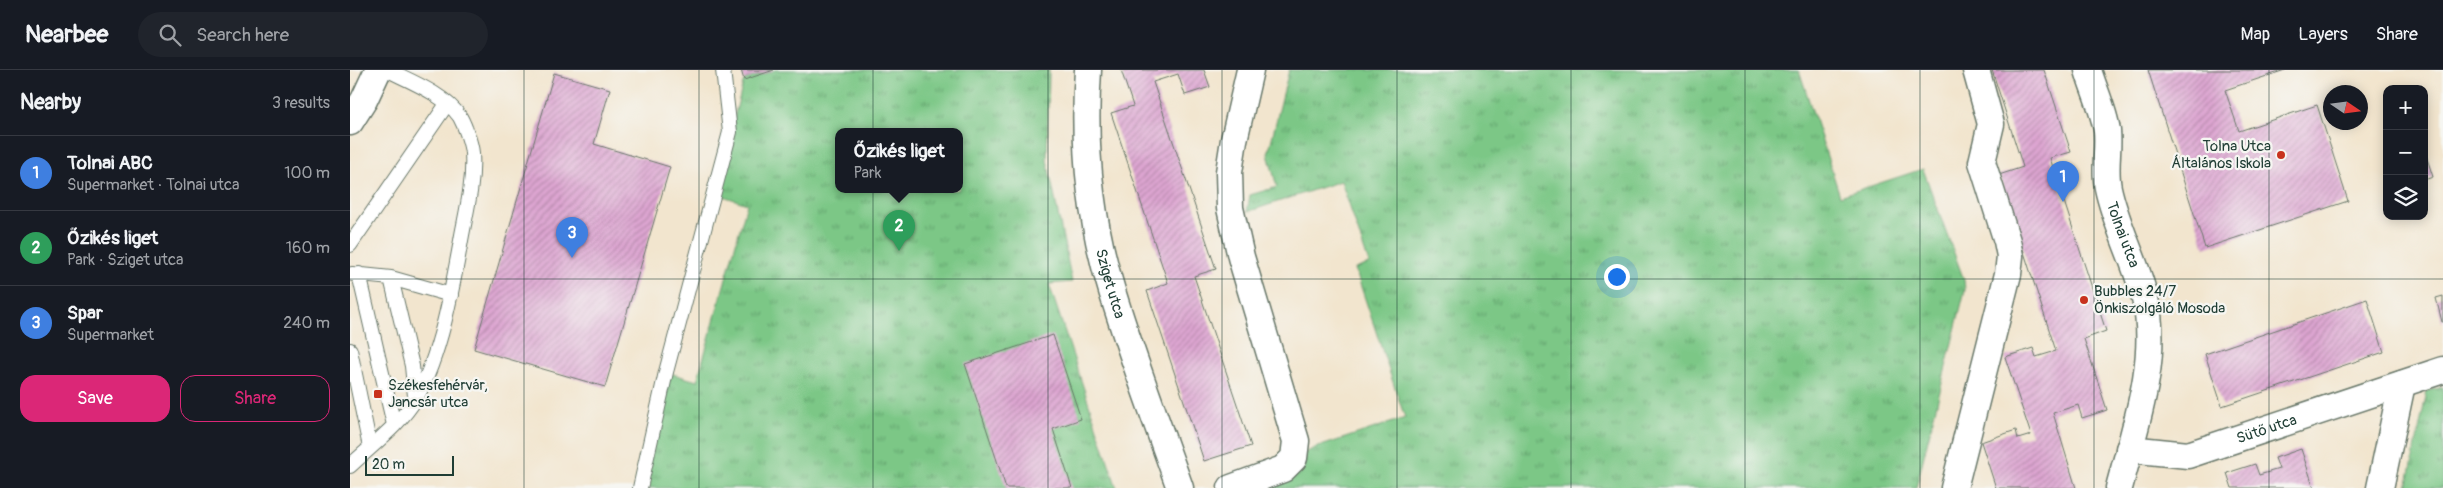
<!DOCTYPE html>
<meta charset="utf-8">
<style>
:root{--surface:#171b24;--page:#20242c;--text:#f1f3f6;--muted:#9ea1a6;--line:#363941;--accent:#db2777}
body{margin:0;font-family:Pangolin,sans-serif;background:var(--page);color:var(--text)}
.controls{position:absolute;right:15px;top:15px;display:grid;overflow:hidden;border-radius:10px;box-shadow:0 2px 12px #0003}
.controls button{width:45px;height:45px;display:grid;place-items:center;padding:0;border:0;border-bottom:1px solid var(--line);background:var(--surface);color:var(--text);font:25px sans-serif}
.compass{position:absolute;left:1973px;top:15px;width:45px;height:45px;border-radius:50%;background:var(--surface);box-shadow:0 2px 12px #0003;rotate:103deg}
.scale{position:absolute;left:15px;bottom:12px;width:89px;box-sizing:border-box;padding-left:5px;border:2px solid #1f3d34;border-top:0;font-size:14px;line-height:18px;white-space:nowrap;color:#1f3d34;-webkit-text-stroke:4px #f6f6f2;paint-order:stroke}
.you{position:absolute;left:1266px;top:206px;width:18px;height:18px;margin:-12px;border:4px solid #fff;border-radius:50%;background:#1a73e8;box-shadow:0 0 0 8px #1a73e833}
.badge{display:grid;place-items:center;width:32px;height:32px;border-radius:50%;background:var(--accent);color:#fff;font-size:16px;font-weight:700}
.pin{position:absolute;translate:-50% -41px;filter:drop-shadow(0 1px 2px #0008)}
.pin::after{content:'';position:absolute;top:26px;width:18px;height:15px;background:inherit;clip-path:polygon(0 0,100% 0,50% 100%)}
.popup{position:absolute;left:485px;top:58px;width:128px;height:65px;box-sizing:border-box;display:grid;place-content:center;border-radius:10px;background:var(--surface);filter:drop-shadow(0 1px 4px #0005);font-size:16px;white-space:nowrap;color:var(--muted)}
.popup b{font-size:19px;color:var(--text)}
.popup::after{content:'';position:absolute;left:50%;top:100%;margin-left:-10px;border:10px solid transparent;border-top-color:var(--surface)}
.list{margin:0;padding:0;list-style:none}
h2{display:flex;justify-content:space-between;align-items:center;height:65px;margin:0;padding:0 20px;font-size:21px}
h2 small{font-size:16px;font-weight:400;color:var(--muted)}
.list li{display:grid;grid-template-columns:32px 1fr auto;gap:15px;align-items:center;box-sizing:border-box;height:75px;padding:0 20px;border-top:1px solid var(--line)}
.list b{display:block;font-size:19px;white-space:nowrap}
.list p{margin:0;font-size:16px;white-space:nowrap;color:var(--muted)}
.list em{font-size:16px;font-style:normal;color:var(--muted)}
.actions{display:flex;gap:10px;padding:15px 20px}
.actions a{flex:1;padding:11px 0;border:1px solid var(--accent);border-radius:15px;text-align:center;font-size:18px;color:var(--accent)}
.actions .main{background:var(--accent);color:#fff}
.icon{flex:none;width:28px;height:28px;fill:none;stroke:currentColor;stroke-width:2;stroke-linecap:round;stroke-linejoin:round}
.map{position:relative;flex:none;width:2093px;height:418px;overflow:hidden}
header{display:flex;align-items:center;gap:30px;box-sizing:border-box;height:70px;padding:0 25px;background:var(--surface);border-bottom:1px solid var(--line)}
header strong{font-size:24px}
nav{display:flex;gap:28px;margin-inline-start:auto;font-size:18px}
.search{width:350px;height:45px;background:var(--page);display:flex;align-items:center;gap:12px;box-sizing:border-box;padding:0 18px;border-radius:28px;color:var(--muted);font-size:19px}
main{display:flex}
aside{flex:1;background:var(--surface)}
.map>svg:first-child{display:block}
</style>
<header>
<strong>Nearbee</strong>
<div class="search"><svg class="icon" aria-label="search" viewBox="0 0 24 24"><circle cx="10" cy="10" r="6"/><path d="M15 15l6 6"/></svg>Search here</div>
<nav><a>Map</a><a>Layers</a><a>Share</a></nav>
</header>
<main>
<aside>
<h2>Nearby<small>3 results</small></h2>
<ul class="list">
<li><span class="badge" style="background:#3f7fe0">1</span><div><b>Tolnai ABC</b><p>Supermarket · Tolnai utca</p></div><em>100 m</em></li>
<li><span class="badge" style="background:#2e9e5b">2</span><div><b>Őzikés liget</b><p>Park · Sziget utca</p></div><em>160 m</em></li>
<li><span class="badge" style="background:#3f7fe0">3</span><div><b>Spar</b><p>Supermarket</p></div><em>240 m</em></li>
</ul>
<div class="actions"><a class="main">Save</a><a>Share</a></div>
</aside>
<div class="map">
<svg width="2093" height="418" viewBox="0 0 2093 418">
<defs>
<pattern id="park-tufts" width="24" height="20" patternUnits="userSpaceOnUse" patternTransform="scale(1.25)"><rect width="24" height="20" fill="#7bc786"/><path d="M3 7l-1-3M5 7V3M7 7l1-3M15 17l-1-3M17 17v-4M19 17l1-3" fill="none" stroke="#64a36e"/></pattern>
<pattern id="building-hatch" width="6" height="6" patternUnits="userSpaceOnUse" patternTransform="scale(1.25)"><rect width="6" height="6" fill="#dda5d1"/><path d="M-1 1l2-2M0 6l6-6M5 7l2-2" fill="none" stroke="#b388aa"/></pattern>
</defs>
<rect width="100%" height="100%" fill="#f6f6f2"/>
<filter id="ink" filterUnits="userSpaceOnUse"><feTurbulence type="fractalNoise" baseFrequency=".02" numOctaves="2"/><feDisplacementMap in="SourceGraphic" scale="10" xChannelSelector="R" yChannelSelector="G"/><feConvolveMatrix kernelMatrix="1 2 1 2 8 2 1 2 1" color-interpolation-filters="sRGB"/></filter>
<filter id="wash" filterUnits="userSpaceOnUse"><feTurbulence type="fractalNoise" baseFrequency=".0096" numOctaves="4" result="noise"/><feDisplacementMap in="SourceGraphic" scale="20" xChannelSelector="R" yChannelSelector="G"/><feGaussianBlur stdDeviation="1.12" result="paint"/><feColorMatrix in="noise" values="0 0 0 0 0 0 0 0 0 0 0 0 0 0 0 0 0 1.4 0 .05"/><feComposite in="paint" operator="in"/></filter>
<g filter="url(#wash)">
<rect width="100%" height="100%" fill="#f2e5ce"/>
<path fill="url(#park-tufts)" stroke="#4d825d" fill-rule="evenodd" d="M 425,0 L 699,0 L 697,90 L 722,212 L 699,214 L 767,418 L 290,418 L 316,302 L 347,311 L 397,134 L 364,123 L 394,10 ZM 489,62 L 609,62 L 609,120 L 489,120 Z
M 939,0 L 1449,0 L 1490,126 L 1573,99 L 1614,210 L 1615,220 L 1566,418 L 881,418 L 965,378 L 1055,348 L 1005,199 L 1019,194 L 991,111 L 897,142 L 900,125 L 927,117 L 918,84 Z
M 2093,317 L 2093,418 L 2057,418 L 2077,321 Z"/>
<g id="blocks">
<path fill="url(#building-hatch)" d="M 391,0 L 424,0 L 394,10 Z
M 771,0 L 854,0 L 860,17 L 835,25 L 828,4 L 803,12 L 866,199 L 844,206 L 901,376 L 854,391 L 797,221 L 818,213 L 761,43 L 783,36 Z
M 1642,0 L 1694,0 L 1721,82 L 1700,88 L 1756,261 L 1734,269 L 1757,340 L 1732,348 L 1728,335 L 1703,343 L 1726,418 L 1646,418 L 1631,372 L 1666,360 L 1668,369 L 1681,365 L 1655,287 L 1683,278 L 1686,287 L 1706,281 L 1649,105 L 1673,97 Z
M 1798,0 L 1935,0 L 1875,20 L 1889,61 L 1967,35 L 1998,131 L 1855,178 Z
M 204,3 L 260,19 L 244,74 L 320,97 L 255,317 L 124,279 Z
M 2074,79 L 2083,107 L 2074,110 Z
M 2093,226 L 2093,252 L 2092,252 L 2086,228 Z
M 2017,229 L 2034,282 L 1872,336 L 1855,284 Z
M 703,265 L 731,349 L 703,359 L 722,418 L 656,418 L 615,294 Z
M 1951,379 L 1964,418 L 1882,418 L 1877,403 L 1905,394 L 1909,405 L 1929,399 L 1925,388 Z"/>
</g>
</g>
<g filter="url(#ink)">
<use href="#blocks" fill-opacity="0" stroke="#69786a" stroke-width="1"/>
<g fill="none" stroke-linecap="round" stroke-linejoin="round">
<g stroke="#69786a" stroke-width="16">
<path id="service" d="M 0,175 L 97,34
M 2,204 L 41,208 L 101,225
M 9,204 L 44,355
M 41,208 L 62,296 L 65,326
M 0,280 L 20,377
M 0,396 C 22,375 50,355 66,328 C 91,285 103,215 112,165 C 117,139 124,110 122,83 C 121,73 115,56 110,47 C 94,24 62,12 38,0
M 290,418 L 316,302 L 380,62 L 373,0"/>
</g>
<g stroke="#69786a" stroke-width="29">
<g id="minor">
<path id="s1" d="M 738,0 C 733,73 740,150 762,221 C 782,287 807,353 830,418"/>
<path id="s2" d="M 1738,0 C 1744,20 1754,41 1757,61 C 1759,80 1754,98 1758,118 C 1766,156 1786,191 1795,229 C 1810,288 1784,360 1769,418"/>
<path d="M 0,52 L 14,30 L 28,0"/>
<path id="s3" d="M 1779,379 L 1838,385 L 2093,300"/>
<path d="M 881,418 L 933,399 L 944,388 L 946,371 L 891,187 L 880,138 L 879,102 L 884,70 L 900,0"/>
<path d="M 1604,418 L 1658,204 L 1660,186 L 1657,171 L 1632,92 L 1641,54 L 1626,0"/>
<path d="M 2030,418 L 2052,314"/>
</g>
</g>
<use href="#service" stroke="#fff" stroke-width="14"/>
<use href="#minor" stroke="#fff" stroke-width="26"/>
</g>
</g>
<path fill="none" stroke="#1f3d34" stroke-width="1" stroke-opacity="0.55" d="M 174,0 L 174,418M 349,0 L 349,418M 523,0 L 523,418M 698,0 L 698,418M 872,0 L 872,418M 1047,0 L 1047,418M 1221,0 L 1221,418M 1395,0 L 1395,418M 1570,0 L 1570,418M 1744,0 L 1744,418M 1919,0 L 1919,418M 0,209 L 2093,209"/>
<g fill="#c8321e" stroke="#f6f6f2" stroke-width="2">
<circle cx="1931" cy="85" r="5"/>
<circle cx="1734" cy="230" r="5"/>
<rect x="23" y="319" width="10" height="10" rx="2.5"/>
</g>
<g text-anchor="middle" stroke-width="4.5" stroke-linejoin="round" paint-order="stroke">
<g font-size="15" fill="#1f3d34" stroke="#f6f6f2" text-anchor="start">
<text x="1921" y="81" text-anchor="end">Tolna Utca<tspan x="1921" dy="17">Általános Iskola</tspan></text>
<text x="1744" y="226">Bubbles 24/7<tspan x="1744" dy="17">Önkiszolgáló Mosoda</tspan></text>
<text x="38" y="320">Székesfehérvár,<tspan x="38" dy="17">Jancsár utca</tspan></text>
</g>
<g font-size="15" fill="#1f3d34" stroke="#f6f6f2">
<text dy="5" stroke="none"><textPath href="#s2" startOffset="170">Tolnai utca</textPath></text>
<text dy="5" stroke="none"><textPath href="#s1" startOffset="216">Sziget utca</textPath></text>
<text dy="5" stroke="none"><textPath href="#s3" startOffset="142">Sütő utca</textPath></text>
</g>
</g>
</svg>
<div class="controls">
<button>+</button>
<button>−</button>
<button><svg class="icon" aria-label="layers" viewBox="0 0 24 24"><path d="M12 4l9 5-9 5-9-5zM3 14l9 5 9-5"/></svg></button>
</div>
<svg class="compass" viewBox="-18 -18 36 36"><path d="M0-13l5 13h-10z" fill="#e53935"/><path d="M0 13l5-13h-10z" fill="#9ea1a6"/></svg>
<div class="scale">20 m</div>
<div class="you"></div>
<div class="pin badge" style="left:1713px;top:132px;background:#3f7fe0">1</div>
<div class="pin badge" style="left:549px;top:181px;background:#2e9e5b">2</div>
<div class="popup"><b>Őzikés liget</b>Park</div>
<div class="pin badge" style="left:222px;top:188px;background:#3f7fe0">3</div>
</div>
</main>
